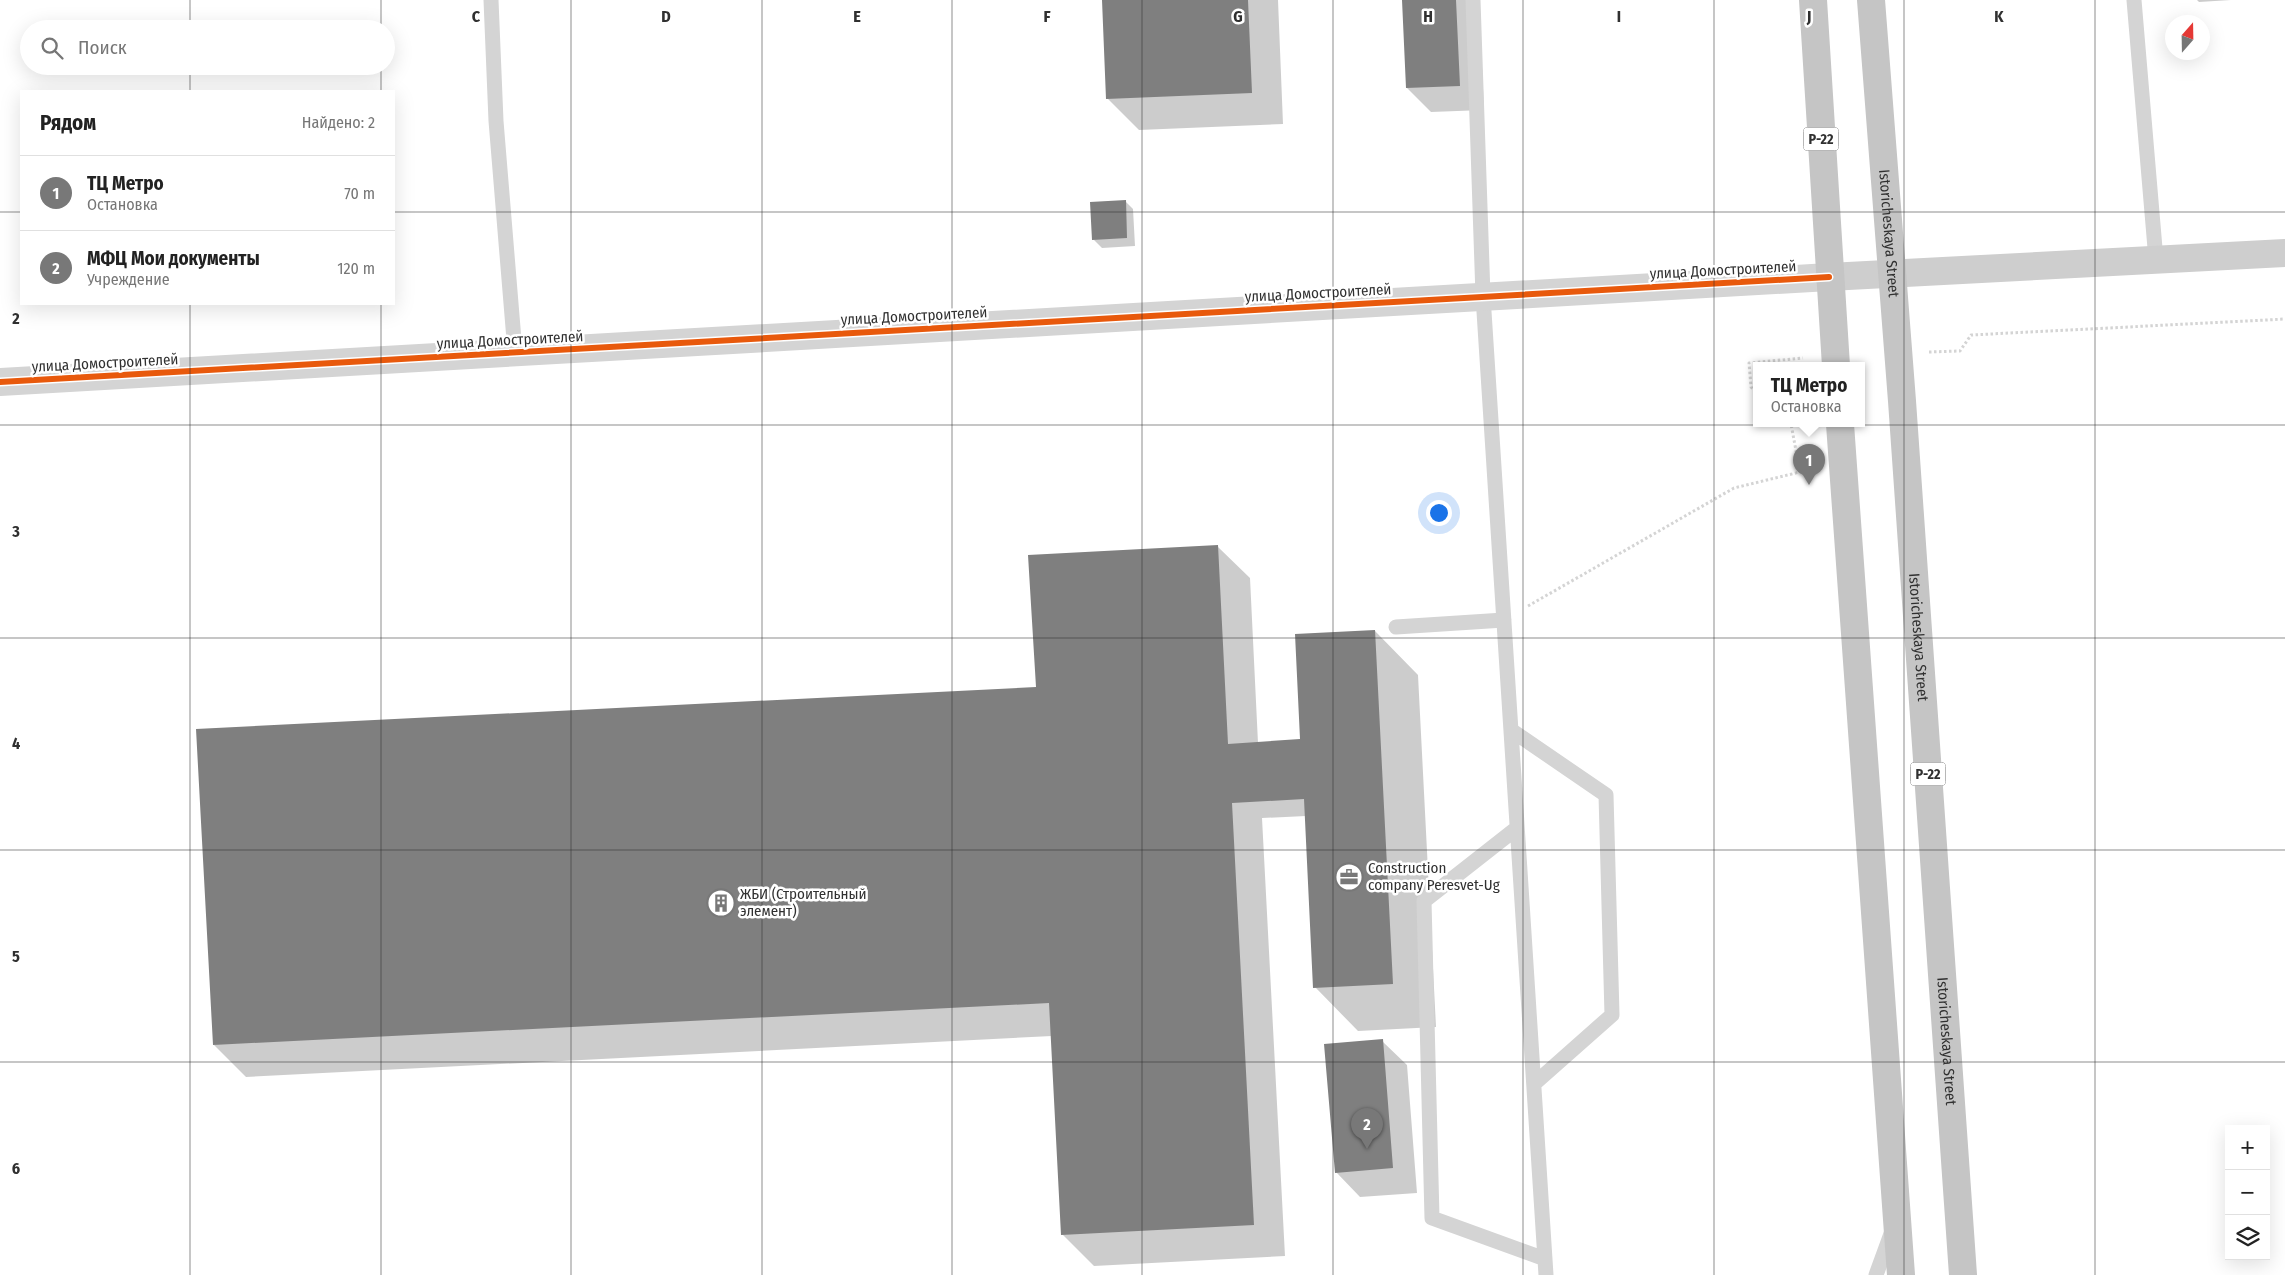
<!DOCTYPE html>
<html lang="ru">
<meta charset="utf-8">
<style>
:root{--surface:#fff;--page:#f2f2f2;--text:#222;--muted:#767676;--line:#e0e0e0;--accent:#787878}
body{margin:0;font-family:"Fira Sans Condensed",sans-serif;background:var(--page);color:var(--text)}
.controls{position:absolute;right:15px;bottom:15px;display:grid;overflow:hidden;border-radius:0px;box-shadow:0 5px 20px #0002}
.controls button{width:45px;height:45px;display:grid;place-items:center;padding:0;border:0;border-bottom:1px solid var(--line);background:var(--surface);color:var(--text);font:25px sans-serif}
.compass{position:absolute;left:2165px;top:15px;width:45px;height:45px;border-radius:50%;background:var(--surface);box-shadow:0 5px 20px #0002;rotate:20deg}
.you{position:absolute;left:1438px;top:512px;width:18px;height:18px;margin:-12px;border:4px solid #fff;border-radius:50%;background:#1a73e8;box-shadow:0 0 0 8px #1a73e833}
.badge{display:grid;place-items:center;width:32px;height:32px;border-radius:50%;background:var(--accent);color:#fff;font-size:16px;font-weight:700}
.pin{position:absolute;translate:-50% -41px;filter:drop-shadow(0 1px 2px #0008)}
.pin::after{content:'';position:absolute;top:26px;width:18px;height:15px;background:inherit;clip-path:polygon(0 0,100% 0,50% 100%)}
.popup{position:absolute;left:1753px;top:362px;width:112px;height:65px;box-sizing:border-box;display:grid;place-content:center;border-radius:0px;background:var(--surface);filter:drop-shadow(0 1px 4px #0005);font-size:16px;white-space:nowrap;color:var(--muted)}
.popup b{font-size:19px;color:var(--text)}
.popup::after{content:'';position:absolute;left:50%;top:100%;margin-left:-10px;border:10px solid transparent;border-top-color:var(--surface)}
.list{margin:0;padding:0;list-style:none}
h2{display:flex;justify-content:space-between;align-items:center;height:65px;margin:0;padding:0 20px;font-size:21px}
h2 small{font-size:16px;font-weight:400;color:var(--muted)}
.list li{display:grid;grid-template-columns:32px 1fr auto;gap:15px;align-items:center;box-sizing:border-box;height:75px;padding:0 20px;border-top:1px solid var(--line)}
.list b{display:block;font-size:19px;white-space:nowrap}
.list p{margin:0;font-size:16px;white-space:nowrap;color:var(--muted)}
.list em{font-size:16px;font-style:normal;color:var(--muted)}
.icon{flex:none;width:28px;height:28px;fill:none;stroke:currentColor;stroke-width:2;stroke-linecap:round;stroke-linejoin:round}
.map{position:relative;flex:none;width:2285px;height:1275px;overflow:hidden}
.search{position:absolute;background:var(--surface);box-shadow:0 5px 20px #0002;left:20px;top:20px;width:375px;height:55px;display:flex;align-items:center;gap:12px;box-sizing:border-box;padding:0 18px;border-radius:28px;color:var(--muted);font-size:19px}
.panel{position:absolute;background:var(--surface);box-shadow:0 5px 20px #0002;left:20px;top:90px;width:375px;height:215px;border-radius:0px}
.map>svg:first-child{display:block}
</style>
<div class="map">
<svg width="2285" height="1275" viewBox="0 0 2285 1275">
<rect width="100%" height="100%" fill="#fff"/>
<path fill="#0003" d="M 1103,0 L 1278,0 L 1283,124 L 1139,130 L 1107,98 Z
M 1403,0 L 1479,0 L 1484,110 L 1431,112 L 1407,88 Z
M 2197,0 L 2231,0 L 2199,2 Z
M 1125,201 L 1133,209 L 1135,246 L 1102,248 L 1094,240 Z
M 1218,547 L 1250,578 L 1258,743 L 1300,741 L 1375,631 L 1418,675 L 1436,1027 L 1358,1031 L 1315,987 L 1306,816 L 1262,818 L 1285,1256 L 1094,1266 L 1062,1234 L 1052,1036 L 246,1077 L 214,1045 L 1037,689 Z
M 1382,1041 L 1407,1065 L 1417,1193 L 1360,1197 L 1336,1172 Z"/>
<path fill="#7f7f7f" d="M 1102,0 L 1248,0 L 1252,93 L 1106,99 Z
M 1402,0 L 1456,0 L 1460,86 L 1406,88 Z
M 1126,200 L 1127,238 L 1092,240 L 1090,202 Z
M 1218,545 L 1228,744 L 1300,739 L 1295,634 L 1375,630 L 1393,984 L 1313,988 L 1304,799 L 1232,803 L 1254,1225 L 1061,1235 L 1049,1003 L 213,1045 L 196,729 L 1036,687 L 1028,555 Z
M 1383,1039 L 1393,1168 L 1335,1173 L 1324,1044 Z"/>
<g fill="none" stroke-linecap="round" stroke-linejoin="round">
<path stroke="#d4d4d4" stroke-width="3" stroke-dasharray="2.5 2.5" stroke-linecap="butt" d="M 1929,352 L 1960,351 L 1971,335 L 2285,319
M 1756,392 L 1751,387 L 1749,363 L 1803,358
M 1528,606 L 1734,488 L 1800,472 L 1791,424"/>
<path stroke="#d4d4d4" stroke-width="15" d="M 491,0 L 496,121 L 515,352
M 1473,0 L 1483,296 L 1546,1275
M 2134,0 L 2156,260
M 1396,627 L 1504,620
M 1511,730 L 1606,795 L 1612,1015 L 1534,1084
M 1517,828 L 1424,901 L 1432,1218 L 1545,1259
M 1876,1275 L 1892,1231"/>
<path stroke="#d4d4d4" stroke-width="28" d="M 0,382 L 1829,277"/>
<path stroke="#cecece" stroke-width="28" d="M 1829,277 L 2285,253"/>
<g stroke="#c5c5c5" stroke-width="28">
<path d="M 1813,0 L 1836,366"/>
<path id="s1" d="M 1871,0 L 1902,401 L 1963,1275"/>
<path d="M 1840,424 L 1901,1275"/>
</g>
<g stroke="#fff" stroke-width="9">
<path id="cycleway" d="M 0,382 L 1829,277"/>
</g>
<use href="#cycleway" stroke="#e8590c" stroke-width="6"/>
</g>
<path fill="none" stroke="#303030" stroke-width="1" stroke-opacity="0.55" d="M 190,0 L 190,29M 381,0 L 381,29M 571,0 L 571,1275M 762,0 L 762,1275M 952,0 L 952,1275M 1142,0 L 1142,1275M 1333,0 L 1333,1275M 1523,0 L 1523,1275M 1714,0 L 1714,1275M 1904,0 L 1904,1275M 2095,0 L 2095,1275M 190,66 L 190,91M 381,66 L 381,91M 0,212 L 21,212M 394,212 L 2285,212M 190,304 L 190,1275M 381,304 L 381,1275M 0,425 L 2285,425M 0,638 L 2285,638M 0,850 L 2285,850M 0,1062 L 2285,1062"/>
<defs>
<g id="office-ring" transform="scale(1.4375)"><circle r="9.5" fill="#fff" stroke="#787878" stroke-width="1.5"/><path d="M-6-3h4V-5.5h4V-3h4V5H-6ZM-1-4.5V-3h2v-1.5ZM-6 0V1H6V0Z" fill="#787878"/></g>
<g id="building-ring" transform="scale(1.4375)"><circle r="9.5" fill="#fff" stroke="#787878" stroke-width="1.5"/><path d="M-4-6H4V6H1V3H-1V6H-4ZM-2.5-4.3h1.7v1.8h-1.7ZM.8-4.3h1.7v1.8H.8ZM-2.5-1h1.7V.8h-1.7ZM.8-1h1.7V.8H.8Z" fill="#787878"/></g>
</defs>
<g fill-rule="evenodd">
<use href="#office-ring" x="1349" y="877"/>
<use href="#building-ring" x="721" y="903"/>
</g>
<g text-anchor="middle" stroke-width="5" stroke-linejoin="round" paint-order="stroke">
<g fill="#fff" stroke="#6e6e6e" stroke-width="1">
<rect x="1803.5" y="127.5" width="35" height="23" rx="4"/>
<rect x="1910.5" y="762.5" width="35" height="23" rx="4"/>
</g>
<g font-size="14" font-weight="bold" fill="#303030">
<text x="1821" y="144">Р-22</text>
<text x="1928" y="779">Р-22</text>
</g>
<g font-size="15" fill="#303030" stroke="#fff">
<text dy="5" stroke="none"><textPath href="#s1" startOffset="234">Istoricheskaya Street</textPath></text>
<text transform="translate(1723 270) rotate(-3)" y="5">улица Домостроителей</text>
<text transform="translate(1318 293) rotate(-3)" y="5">улица Домостроителей</text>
<text transform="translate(914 316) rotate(-3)" y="5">улица Домостроителей</text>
<text transform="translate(510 340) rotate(-3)" y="5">улица Домостроителей</text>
<text transform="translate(105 363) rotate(-3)" y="5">улица Домостроителей</text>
<text dy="5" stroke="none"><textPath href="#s1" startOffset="639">Istoricheskaya Street</textPath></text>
<text dy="5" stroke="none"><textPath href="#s1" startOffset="1044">Istoricheskaya Street</textPath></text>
</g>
<g font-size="15" fill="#303030" stroke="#fff" text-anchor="start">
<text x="1368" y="873">Construction<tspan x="1368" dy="17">company Peresvet-Ug</tspan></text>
<text x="740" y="899">ЖБИ (Строительный<tspan x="740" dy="17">элемент)</tspan></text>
</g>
</g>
<g font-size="16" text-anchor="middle" font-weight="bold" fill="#303030" stroke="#fff" stroke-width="5" stroke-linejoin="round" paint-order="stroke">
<text x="476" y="22">C</text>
<text x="666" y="22">D</text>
<text x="857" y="22">E</text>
<text x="1047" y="22">F</text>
<text x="1238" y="22">G</text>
<text x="1428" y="22">H</text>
<text x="1619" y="22">I</text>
<text x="1809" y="22">J</text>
<text x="1999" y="22">K</text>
<text x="16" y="324">2</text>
<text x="16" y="537">3</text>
<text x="16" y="749">4</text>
<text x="16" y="962">5</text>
<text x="16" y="1174">6</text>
</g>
</svg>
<div class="controls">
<button>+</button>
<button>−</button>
<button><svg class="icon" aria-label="layers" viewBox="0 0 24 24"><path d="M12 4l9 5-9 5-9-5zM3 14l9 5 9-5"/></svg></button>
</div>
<svg class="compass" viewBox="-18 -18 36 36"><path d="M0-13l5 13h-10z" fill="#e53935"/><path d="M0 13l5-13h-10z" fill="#767676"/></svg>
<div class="you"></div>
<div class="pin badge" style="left:1809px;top:485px">1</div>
<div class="popup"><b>ТЦ Метро</b>Остановка</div>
<div class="pin badge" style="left:1367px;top:1149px">2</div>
<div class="search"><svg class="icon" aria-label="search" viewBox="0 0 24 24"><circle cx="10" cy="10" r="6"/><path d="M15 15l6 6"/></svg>Поиск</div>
<section class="panel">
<h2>Рядом<small>Найдено: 2</small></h2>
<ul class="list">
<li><span class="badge">1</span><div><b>ТЦ Метро</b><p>Остановка</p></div><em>70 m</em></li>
<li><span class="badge">2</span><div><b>МФЦ Мои документы</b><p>Учреждение</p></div><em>120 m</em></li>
</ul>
</section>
</div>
